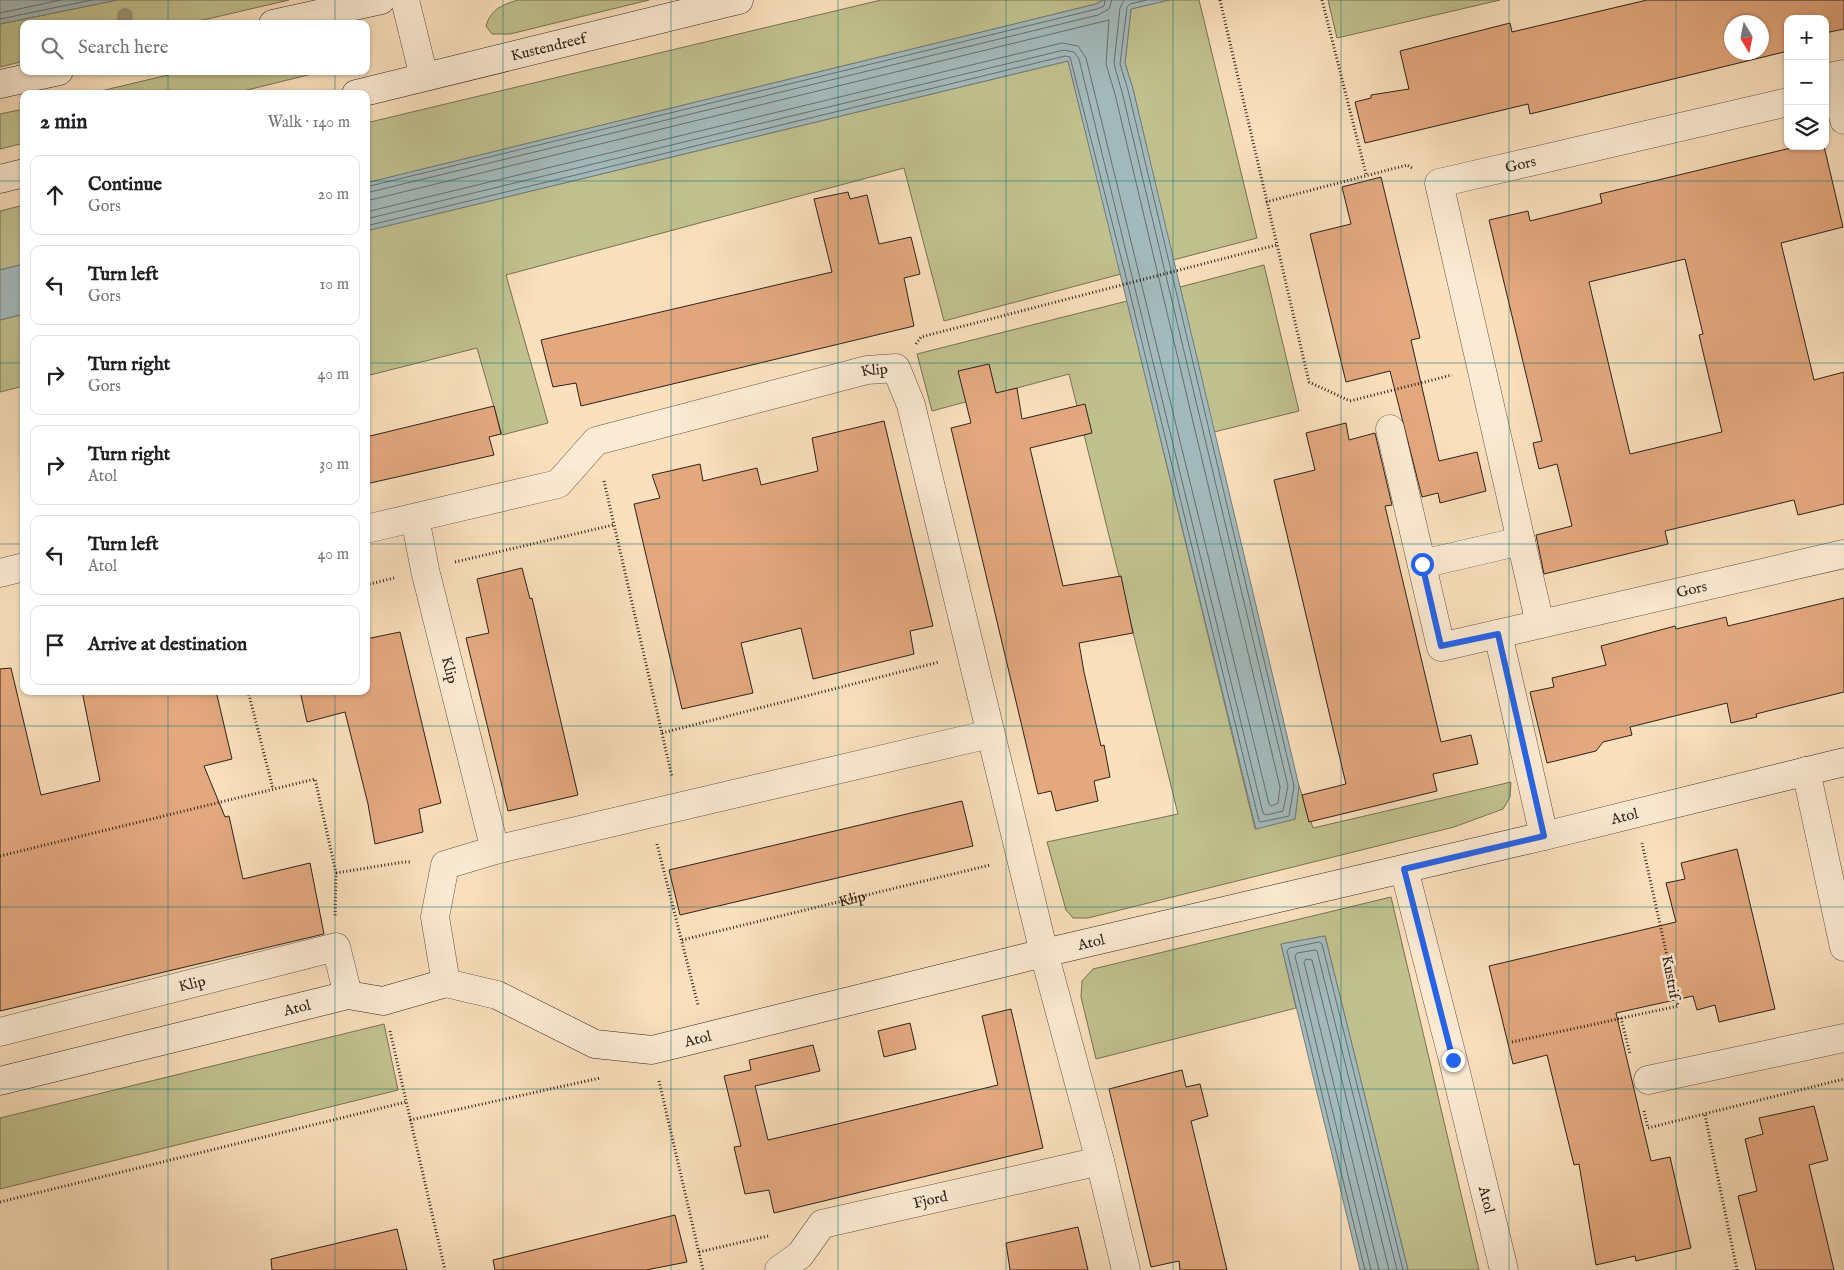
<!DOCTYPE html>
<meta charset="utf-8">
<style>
:root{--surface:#fff;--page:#f2f2f2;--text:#202124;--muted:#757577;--line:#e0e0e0}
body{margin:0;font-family:"IM FELL English",serif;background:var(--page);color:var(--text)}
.controls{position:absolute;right:15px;top:15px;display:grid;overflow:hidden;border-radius:10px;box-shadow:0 1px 4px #0004}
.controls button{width:45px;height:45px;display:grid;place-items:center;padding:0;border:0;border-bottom:1px solid var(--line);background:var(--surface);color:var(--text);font:25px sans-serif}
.compass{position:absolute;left:1724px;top:15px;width:45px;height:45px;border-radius:50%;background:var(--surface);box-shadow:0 1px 4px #0004;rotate:170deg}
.stop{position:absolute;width:15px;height:15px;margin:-11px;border:4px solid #2563eb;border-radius:50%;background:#fff}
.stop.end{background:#2563eb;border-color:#fff;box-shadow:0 1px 5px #0008}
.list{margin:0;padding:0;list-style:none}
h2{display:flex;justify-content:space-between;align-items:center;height:65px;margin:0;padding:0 20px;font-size:21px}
h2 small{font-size:16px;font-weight:400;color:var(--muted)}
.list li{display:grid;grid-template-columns:32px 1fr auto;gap:15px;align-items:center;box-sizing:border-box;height:80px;margin:0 10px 10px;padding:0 10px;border:1px solid var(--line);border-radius:10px}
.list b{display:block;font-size:19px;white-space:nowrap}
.list p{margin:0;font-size:16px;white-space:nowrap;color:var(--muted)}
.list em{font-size:16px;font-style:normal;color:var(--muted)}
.icon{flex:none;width:28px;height:28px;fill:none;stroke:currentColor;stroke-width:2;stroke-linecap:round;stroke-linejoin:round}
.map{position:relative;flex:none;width:1844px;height:1270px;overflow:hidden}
.search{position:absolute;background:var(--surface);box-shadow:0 1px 4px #0004;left:20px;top:20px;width:350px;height:55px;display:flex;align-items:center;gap:12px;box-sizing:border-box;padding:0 18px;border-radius:10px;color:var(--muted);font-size:19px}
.panel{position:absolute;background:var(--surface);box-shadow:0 1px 4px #0004;left:20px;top:90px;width:350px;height:605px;border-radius:10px}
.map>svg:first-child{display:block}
</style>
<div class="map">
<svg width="1844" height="1270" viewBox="0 0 1844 1270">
<rect width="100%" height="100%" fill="#fae0bd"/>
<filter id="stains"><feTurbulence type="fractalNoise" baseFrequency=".004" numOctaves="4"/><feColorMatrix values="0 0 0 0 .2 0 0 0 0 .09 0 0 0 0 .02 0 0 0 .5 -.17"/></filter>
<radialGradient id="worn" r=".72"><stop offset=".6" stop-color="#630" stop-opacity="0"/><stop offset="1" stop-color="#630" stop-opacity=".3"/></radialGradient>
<path fill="#c1c18f" stroke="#777255" d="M 117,0 L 289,0 L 186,24 L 24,24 L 24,61 L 0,67 L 0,24 Z
M 518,0 L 649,0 L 510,34 L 492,34 L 486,26 C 491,9 502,5 518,0 Z
M 881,0 L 1104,0 L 1096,4 L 366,183 L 366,123 Z
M 1169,0 L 1199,0 L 1257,238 L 1173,260 L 1133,89 L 1125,63 L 1131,9 Z
M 1328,0 L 1500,0 L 1337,38 Z
M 1068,61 L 1121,274 L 944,321 L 904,168 L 506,275 L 548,423 L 502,435 L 477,348 L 366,376 L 366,231 Z
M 185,71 L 324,71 L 231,94 L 88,94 Z
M 24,109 L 24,143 L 0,149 L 0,114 Z
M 24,205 L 24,264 L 0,270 L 0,211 Z
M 1264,265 L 1299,411 L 1214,432 L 1180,287 Z
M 1127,301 L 1255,829 L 1295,819 L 1299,786 L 1313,828 L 1511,782 L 1510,797 L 1503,809 L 1454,827 L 1088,918 L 1073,918 L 1066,910 L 1047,842 L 1178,814 L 1069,374 L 932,411 L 917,354 Z
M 24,314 L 24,386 L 0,392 L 0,320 Z
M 1391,897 L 1479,1270 L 1408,1270 L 1325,936 L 1281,944 L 1296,1008 L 1096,1059 L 1081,997 L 1082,981 L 1093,969 Z
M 384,1024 L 398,1090 L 0,1189 L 0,1118 Z"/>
<path fill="#a3babc" stroke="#747d7c" d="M 0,0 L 117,0 L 0,24 Z
M 1104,0 L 1169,0 L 1131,9 L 1125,63 L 1133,89 L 1299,786 L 1295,819 L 1256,829 L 1068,61 L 366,231 L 366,183 L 1096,4 Z
M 24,264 L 24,314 L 0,320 L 0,270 Z
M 1325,936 L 1408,1270 L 1360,1270 L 1281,944 Z"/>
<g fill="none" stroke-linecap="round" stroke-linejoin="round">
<path stroke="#686e6c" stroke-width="1" d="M 0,13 L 61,0
M 0,19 L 92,0
M 366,187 L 1097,9 L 1104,6 L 1105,0
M 366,193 L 1098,15 L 1109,9 L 1112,0
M 366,201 L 1109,20 L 1106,64 L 1115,94 L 1280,787 L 1278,803 L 1271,806 L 1269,804 L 1086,58 L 1078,46 L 1062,43 L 366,212
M 366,219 L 1064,50 L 1074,52 L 1079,59 L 1263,813 L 1266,815 L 1283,811 L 1288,786 L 1122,92 L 1114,64 L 1120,8 L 1124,0
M 366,226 L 1065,56 L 1070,57 L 1125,273 L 1259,821 L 1261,822 L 1289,816 L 1294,786 L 1128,90 L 1120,64 L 1127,7 L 1130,4 L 1147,0
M 1365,1270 L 1287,951 L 1289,948 L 1319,942 L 1322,944 L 1403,1270
M 1371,1270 L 1295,956 L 1297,953 L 1315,950 L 1317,951 L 1397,1270
M 1379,1270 L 1304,962 L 1306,959 L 1312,960 L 1389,1270"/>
</g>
<path fill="#e4a87f" stroke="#2d221b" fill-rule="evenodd" d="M 1647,0 L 1844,0 L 1844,29 L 1825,33 L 1825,19 L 1788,19 L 1788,51 L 1530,114 L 1528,104 L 1365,143 L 1355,102 L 1371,98 L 1371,95 L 1409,89 L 1400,51 L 1510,23 L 1512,32 ZM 1732,22 L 1762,22 L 1762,52 L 1732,52 Z
M 1799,146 L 1824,146 L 1843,227 L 1781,243 L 1814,380 L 1844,372 L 1844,504 L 1798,515 L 1794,500 L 1665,531 L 1668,544 L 1544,574 L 1536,535 L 1572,526 L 1557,464 L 1539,469 L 1533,443 L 1542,441 L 1489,220 L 1528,211 L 1530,221 L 1602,203 L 1600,194 ZM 1685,259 L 1703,334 L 1699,335 L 1722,432 L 1630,454 L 1589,282 Z
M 1381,177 L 1420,338 L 1411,340 L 1439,461 L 1477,452 L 1486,491 L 1440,503 L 1438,493 L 1422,497 L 1390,371 L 1346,382 L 1310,234 L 1351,224 L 1342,187 Z
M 848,192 L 850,199 L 867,195 L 879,244 L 911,237 L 920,274 L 904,278 L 914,326 L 581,406 L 576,383 L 553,387 L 541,340 L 832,272 L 814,199 Z
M 989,364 L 996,393 L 1017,388 L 1022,419 L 1085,404 L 1092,433 L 1030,448 L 1063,586 L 1121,576 L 1133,633 L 1079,643 L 1084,672 L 1101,746 L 1104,745 L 1110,777 L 1094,781 L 1098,801 L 1056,811 L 1051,791 L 1038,794 L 951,428 L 971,423 L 958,371 Z
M 494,406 L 501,434 L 489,437 L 494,455 L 366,484 L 366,437 Z
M 884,421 L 933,626 L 910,631 L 914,654 L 813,679 L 801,628 L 741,643 L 753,693 L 682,709 L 634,504 L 660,498 L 652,475 L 700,464 L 703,481 L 757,468 L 761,485 L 818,471 L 812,438 Z
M 1346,423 L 1349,440 L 1375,433 L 1392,505 L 1385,506 L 1441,742 L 1471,735 L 1478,764 L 1433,774 L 1437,791 L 1309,822 L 1302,795 L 1346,784 L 1274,480 L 1315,470 L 1306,433 Z
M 522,568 L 530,599 L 532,598 L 578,795 L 508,811 L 466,638 L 489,633 L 477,579 Z
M 1844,598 L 1844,692 L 1756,714 L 1757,717 L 1731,723 L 1727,703 L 1630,727 L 1632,735 L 1603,742 L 1596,751 L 1547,763 L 1530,692 L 1554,687 L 1552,678 L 1606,665 L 1601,646 L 1675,626 L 1676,629 L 1726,617 L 1728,626 Z
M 400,632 L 441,803 L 419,809 L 423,832 L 375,844 L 368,804 L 345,712 L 307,722 L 300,691 L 366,691 L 366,639 Z
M 11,668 L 41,795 L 100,781 L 82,691 L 216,691 L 232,759 L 204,766 L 225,817 L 229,816 L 243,879 L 310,863 L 324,934 L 0,1011 L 0,669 Z
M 962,801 L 973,846 L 680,915 L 669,870 Z
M 1737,849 L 1775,1009 L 1719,1022 L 1715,1005 L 1697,1010 L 1693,996 L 1616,1013 L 1651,1161 L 1670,1157 L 1691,1248 L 1636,1261 L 1635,1256 L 1596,1265 L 1579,1164 L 1574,1165 L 1547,1055 L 1513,1064 L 1489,966 L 1676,922 L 1666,883 L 1685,879 L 1681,863 Z
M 1011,1009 L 1043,1148 L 774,1213 L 769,1190 L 745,1194 L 734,1147 L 741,1146 L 724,1076 L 751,1070 L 749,1060 L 813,1045 L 820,1071 L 755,1086 L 768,1140 L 833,1125 L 998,1085 L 982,1016 Z
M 910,1023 L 916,1049 L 884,1057 L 878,1031 Z
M 1182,1070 L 1186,1087 L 1200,1084 L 1208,1116 L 1191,1121 L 1227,1270 L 1180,1270 L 1179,1261 L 1151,1267 L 1109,1089 Z
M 1814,1106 L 1828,1160 L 1809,1165 L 1834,1270 L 1756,1270 L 1738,1196 L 1757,1191 L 1745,1139 L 1763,1134 L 1759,1118 Z
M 675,1215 L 687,1262 L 646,1270 L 495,1270 L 493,1260 Z
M 1078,1227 L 1088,1270 L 1010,1270 L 1006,1243 Z
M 397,1229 L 407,1270 L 272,1270 L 271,1259 Z"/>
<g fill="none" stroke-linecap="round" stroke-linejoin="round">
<g stroke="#605244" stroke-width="29">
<g id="street">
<path d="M 405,0 L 424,77"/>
<path d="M 1837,91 L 1844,120"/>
<path d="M 1825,94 L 1837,91 L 1834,76 L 1844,74"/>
<path id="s2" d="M 1390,429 L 1441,647 L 1844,554"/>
<path id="s3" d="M 415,518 L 425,570 L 495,850"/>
<path id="s4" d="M 366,529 L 558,484 L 596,441 L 867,370 L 896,368 L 911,405 L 1044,953 L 1100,1161 L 1126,1270"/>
<path d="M 1422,564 L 1521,541"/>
<path d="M 0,573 L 24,567"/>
<path id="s5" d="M 1540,624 L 1439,183 L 1788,102"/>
<path d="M 1498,634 L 1544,836"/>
<path d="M 1806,771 L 1844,947"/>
<path id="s6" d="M 1404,869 L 1453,1060 L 1504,1270"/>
<path d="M 446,983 L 435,917 L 445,865 L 495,850 L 990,734"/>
<path id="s7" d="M 0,1032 L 336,947 L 348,995"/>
<path d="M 1648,1080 L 1844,1038"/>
<path id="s8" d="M 779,1270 L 800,1255 L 822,1224 L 1100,1161"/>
</g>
</g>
<g stroke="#2d221b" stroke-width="29">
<g id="secondary">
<path d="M 273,24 L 381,0"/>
<path d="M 0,84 L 59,71"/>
<path id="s9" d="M 356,94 L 739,0"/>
<path d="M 0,179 L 24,173"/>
<path id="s10" d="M 0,1081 L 348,995 L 383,1001 L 446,983 L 497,995 L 595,1044 L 652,1050 L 1044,953 L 1544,836 L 1844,762"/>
</g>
</g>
<g stroke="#2d221b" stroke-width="3" stroke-dasharray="1 2.5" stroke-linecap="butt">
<path d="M 1220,0 L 1309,382 L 1350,401 L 1452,375"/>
<path d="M 1322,0 L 1366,174"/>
<path d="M 1266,202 L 1407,165 L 1412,168"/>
<path d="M 916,344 L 921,337 L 1276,245"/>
<path d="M 604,481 L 672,777"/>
<path d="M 455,562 L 613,525"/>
<path d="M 366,585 L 394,578"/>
<path d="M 248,691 L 273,789"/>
<path d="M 662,733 L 939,662"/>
<path d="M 657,844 L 698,1005"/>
<path d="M 0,856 L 315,779 L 336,873 L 335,917"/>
<path d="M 336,873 L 404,862 L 412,862"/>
<path id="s1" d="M 682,940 L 990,865"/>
<path d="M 1621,1018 L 1630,1054"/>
<path d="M 390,1031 L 445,1270"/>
<path d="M 1512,1042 L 1678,1006 L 1642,843"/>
<path d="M 659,1081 L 703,1270"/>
<path d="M 1644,1111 L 1648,1128 L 1844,1079"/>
<path d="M 1705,1115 L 1737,1270"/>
<path d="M 410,1120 L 600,1078"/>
<path d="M 0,1202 L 406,1102"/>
<path d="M 699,1252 L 768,1236"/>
</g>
<use href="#street" stroke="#fcebd4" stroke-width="28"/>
<use href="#secondary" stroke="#fcebd4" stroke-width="28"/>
</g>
<circle fill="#a19277" cx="125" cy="16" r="8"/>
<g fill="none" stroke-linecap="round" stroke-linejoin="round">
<path stroke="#2563eb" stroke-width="6" d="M 1422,564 L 1441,646 L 1498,634 L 1544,836 L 1404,869 L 1453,1060"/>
</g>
<path fill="none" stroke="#0f766e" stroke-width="1" stroke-opacity="0.55" d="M 168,0 L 168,24M 335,0 L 335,24M 503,0 L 503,1270M 671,0 L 671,1270M 838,0 L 838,1270M 1006,0 L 1006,1270M 1173,0 L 1173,1270M 1341,0 L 1341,1270M 1509,0 L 1509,1270M 1676,0 L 1676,1270M 168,71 L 168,94M 335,71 L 335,94M 0,181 L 24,181M 366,181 L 1844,181M 0,363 L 24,363M 366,363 L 1844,363M 0,544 L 24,544M 366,544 L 1844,544M 168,691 L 168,1270M 335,691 L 335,1270M 0,726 L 1844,726M 0,907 L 1844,907M 0,1089 L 1844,1089"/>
<g text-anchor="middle" stroke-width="5" stroke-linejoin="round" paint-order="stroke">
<g font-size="15" fill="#2d221b" stroke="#fcebd4">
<text dy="5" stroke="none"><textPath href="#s9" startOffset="198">Kustendreef</textPath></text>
<text dy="5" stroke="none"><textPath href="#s5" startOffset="536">Gors</textPath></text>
<text dy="5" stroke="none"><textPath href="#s4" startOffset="542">Klip</textPath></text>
<text dy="5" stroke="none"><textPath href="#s2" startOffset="481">Gors</textPath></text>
<text dy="5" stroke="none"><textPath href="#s3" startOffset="156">Klip</textPath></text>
<text dy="5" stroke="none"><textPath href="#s10" startOffset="1679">Atol</textPath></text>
<text dy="5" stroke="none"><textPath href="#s1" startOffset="175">Klip</textPath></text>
<text dy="5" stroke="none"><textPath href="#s10" startOffset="1131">Atol</textPath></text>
<text transform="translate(1671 977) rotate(79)" y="5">Kustrif</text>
<text dy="5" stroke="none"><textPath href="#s7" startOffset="198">Klip</textPath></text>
<text dy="5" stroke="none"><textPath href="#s10" startOffset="306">Atol</textPath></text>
<text dy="5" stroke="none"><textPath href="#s10" startOffset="726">Atol</textPath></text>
<text dy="5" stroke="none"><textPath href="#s8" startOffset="175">Fjord</textPath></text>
<text dy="5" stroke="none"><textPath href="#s6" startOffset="341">Atol</textPath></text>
</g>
</g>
<rect width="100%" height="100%" filter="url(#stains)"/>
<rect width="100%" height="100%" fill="url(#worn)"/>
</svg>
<div class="controls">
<button>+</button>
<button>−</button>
<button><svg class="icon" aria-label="layers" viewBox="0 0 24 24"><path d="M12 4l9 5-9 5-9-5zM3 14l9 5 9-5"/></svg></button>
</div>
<svg class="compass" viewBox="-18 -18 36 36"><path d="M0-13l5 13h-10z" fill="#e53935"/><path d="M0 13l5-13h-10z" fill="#757577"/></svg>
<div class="stop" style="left:1422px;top:564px"></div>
<div class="stop end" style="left:1453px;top:1060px"></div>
<div class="search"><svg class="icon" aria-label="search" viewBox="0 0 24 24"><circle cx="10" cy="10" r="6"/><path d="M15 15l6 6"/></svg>Search here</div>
<section class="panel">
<h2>2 min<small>Walk · 140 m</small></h2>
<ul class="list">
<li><svg class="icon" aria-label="ahead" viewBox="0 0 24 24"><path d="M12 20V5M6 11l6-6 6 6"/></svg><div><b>Continue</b><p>Gors</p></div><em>20 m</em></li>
<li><svg class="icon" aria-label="left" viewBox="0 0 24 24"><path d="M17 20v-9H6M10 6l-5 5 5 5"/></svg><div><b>Turn left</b><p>Gors</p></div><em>10 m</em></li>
<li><svg class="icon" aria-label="right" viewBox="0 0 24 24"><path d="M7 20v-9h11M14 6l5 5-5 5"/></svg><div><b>Turn right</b><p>Gors</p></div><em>40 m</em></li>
<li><svg class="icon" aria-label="right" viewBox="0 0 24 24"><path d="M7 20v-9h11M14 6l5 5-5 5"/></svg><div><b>Turn right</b><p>Atol</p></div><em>30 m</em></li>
<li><svg class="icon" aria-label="left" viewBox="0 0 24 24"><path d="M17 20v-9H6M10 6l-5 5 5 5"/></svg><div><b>Turn left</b><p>Atol</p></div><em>40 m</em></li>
<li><svg class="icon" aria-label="arrive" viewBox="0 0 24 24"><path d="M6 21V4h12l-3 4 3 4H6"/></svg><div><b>Arrive at destination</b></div></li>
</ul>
</section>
</div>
